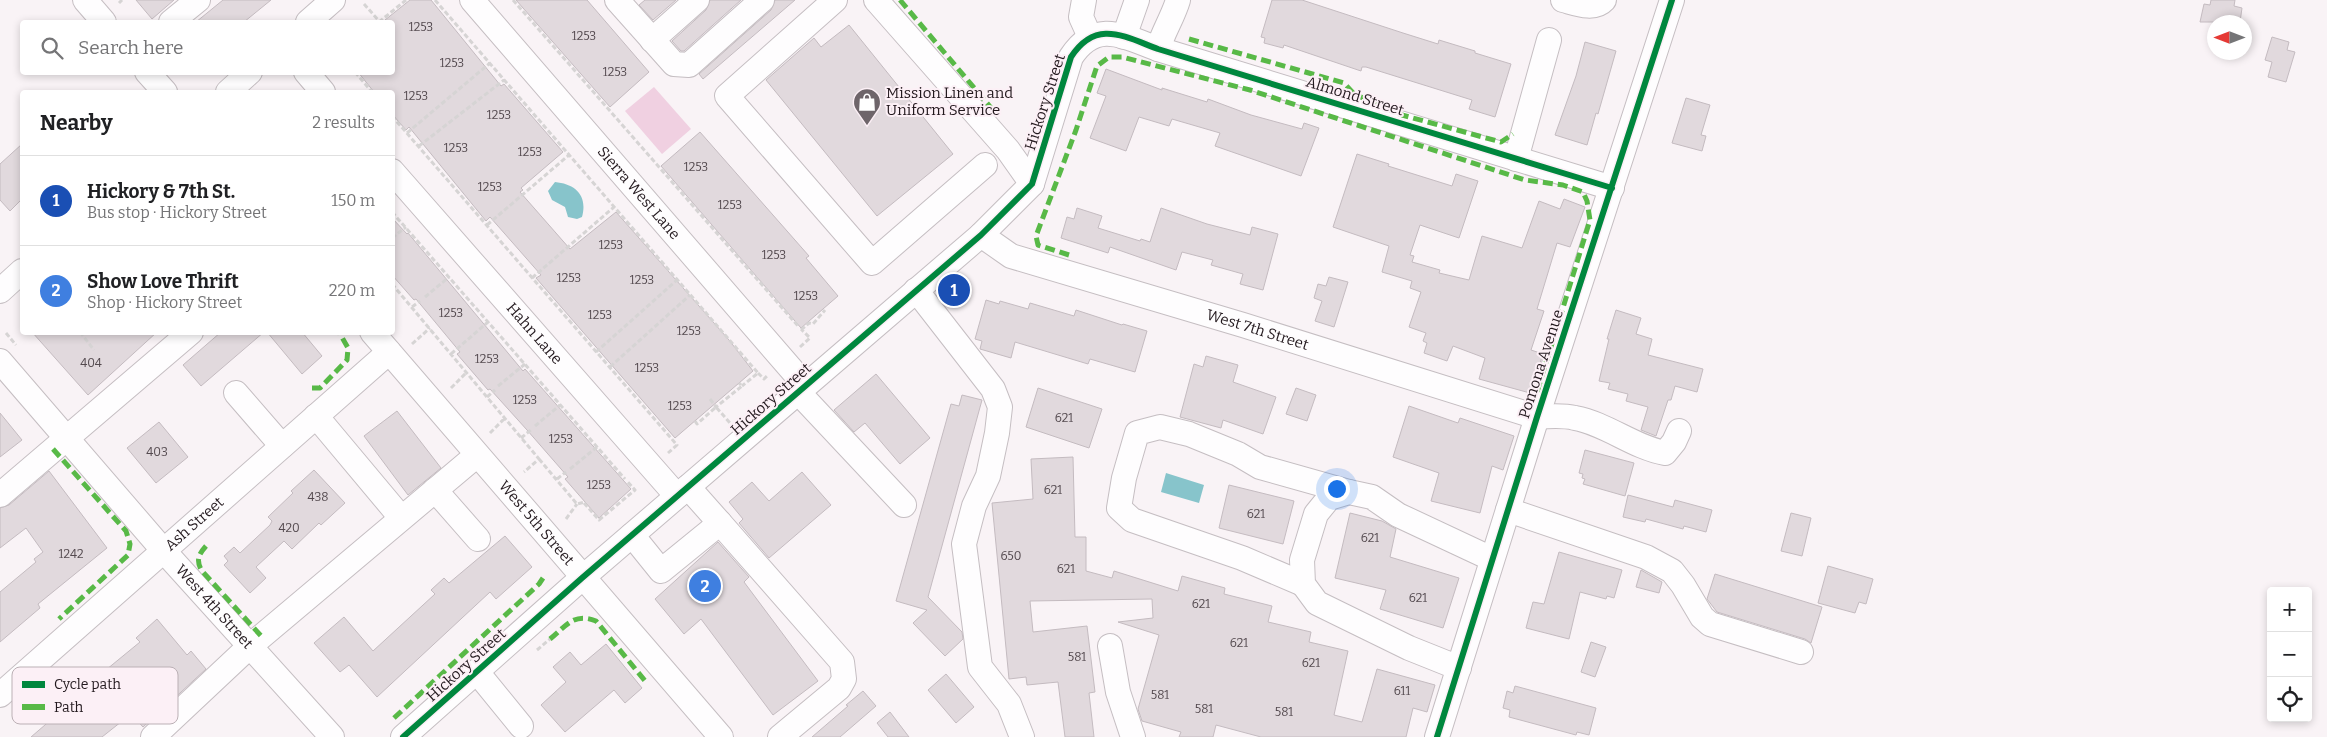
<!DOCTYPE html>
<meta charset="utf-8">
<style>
:root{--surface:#fff;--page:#f6f6f6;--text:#202124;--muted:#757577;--line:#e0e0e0;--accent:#6e656a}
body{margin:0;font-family:Bitter,serif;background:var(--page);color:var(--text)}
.controls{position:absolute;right:15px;bottom:15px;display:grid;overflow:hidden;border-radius:5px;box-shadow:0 2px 8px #0003}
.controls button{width:45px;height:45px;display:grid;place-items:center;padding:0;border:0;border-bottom:1px solid var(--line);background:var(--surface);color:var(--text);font:25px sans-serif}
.compass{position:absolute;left:2207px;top:15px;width:45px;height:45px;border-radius:50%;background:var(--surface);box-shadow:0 2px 8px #0003;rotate:270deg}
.you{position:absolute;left:1336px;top:488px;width:18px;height:18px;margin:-12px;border:4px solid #fff;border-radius:50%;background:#1a73e8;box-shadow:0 0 0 8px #1a73e833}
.badge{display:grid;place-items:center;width:32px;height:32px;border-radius:50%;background:var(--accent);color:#fff;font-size:16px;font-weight:700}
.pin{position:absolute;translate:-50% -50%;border:2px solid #fff;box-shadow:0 1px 5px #0006}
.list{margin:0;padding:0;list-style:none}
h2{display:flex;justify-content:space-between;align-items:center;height:65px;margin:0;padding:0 20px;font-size:21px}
h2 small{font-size:16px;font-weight:400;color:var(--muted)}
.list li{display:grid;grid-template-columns:32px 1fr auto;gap:15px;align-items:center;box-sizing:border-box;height:90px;padding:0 20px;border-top:1px solid var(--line)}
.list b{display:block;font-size:19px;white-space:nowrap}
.list p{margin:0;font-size:16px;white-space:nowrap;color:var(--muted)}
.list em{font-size:16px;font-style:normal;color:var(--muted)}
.icon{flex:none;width:28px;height:28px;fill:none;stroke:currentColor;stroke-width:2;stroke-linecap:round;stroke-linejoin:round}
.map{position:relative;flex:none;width:2327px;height:737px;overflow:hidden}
.search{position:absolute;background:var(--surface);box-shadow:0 2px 8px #0003;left:20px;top:20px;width:375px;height:55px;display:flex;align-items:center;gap:12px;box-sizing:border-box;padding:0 18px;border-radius:5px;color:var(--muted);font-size:19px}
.panel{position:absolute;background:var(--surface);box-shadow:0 2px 8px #0003;left:20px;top:90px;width:375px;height:245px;border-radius:5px}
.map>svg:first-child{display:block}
</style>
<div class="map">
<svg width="2327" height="737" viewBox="0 0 2327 737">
<rect width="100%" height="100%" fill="#f9f3f6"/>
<path fill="#f0d0e1" d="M 654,87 L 691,129 L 662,154 L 625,111 Z"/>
<path fill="#87c4cb" d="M 555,182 C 575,184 588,195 582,217 L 577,219 L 568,217 L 565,207 L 552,200 L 548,191 Z
M 1166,473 L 1204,485 L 1199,503 L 1161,492 Z"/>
<path fill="#e1d9dd" stroke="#c4bbc0" d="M 136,0 L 174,0 L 152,19 Z
M 223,0 L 271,0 L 244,22 L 196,22 Z
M 410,0 L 431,0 L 501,86 L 504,84 L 563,152 L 521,188 L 523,190 L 520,192 L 570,249 L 616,212 L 729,340 L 753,371 L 675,438 L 536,278 L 541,275 L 490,217 L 486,221 L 409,127 L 406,130 L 392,114 L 392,92 L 374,92 L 358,72 L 392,72 L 392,22 L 387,22 L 385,20 Z
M 516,0 L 587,0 L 649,72 L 610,107 Z
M 645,0 L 676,0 L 653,20 L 639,5 Z
M 710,0 L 741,0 L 684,51 L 681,51 L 672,41 L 706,10 Z
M 775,0 L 795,0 L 703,79 L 699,74 L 771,10 Z
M 1272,0 L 1302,0 L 1403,33 L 1438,44 L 1439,40 L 1475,51 L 1475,53 L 1511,64 L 1495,117 L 1469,109 L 1472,100 L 1366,67 L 1362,67 L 1361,71 L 1284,45 L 1283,48 L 1264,43 L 1265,38 L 1261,37 Z
M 2211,0 L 2235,0 L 2234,6 L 2242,8 L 2240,22 L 2200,22 L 2204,4 L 2210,5 Z
M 849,25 L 953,154 L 877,216 L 766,80 L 814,38 L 821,47 Z
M 2272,37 L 2289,42 L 2287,50 L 2295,52 L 2286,82 L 2268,77 L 2272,62 L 2265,60 Z
M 1585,42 L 1616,51 L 1598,114 L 1596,113 L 1587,145 L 1555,135 L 1576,76 Z
M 1106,69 L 1162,90 L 1162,88 L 1207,102 L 1208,99 L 1251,115 L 1302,129 L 1304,123 L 1319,128 L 1301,176 L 1215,146 L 1220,133 L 1172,119 L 1169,126 L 1139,117 L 1126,151 L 1090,138 L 1106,96 L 1097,93 Z
M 1686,98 L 1710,105 L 1701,135 L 1706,136 L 1702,151 L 1672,143 Z
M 700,132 L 809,256 L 806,258 L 838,296 L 801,328 L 661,166 Z
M 22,144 L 22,199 L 10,211 L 0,200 L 0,164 Z
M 1357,154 L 1389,164 L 1388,166 L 1452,186 L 1456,174 L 1478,181 L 1459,238 L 1420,225 L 1410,255 L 1414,256 L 1412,262 L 1440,270 L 1439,273 L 1469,280 L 1482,236 L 1522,248 L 1539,201 L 1560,209 L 1564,199 L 1585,207 L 1570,247 L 1557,243 L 1537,309 L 1544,311 L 1531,350 L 1543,354 L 1530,393 L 1479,379 L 1485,358 L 1453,346 L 1447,361 L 1424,353 L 1427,343 L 1423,341 L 1426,333 L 1409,327 L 1421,292 L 1410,288 L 1412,281 L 1382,272 L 1389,246 L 1333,227 Z
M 1077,208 L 1102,216 L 1098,228 L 1140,241 L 1141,239 L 1150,242 L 1161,208 L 1207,224 L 1250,235 L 1252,227 L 1278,234 L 1263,290 L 1240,284 L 1243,274 L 1211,265 L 1213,260 L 1182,252 L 1176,270 L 1110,247 L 1108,253 L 1061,238 L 1067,217 L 1074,219 Z
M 392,218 L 407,234 L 408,233 L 523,371 L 525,369 L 631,489 L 599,518 L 565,479 L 568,477 L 527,430 L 490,389 L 488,390 L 457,354 L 460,352 L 416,299 L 414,300 L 392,275 Z
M 1329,277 L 1348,282 L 1334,327 L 1315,321 L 1322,301 L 1314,298 L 1318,284 L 1326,286 Z
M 986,300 L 999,304 L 1000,301 L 1028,309 L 1030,303 L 1074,316 L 1076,310 L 1122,325 L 1123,324 L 1147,331 L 1135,372 L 1090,359 L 1088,364 L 1015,342 L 1011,358 L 980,349 L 982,341 L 975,339 Z
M 1616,310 L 1641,318 L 1636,334 L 1652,339 L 1648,355 L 1703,369 L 1697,392 L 1675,386 L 1671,400 L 1668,400 L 1656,436 L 1641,430 L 1648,407 L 1626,401 L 1628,394 L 1608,389 L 1610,383 L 1599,381 L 1609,339 L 1607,339 Z
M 32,332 L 157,332 L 88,395 Z
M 221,332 L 264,332 L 201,386 L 183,365 Z
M 267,332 L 302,332 L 322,356 L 302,374 Z
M 1206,356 L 1238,365 L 1233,382 L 1276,397 L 1263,434 L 1223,420 L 1221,428 L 1180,417 L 1194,364 L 1203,367 Z
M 876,374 L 930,438 L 900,464 L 865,423 L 854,432 L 834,410 Z
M 1038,388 L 1102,409 L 1089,448 L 1026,427 Z
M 1296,388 L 1316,395 L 1307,421 L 1286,414 Z
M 962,395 L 982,400 L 928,597 L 962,632 L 963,639 L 945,656 L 913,623 L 927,610 L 896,601 L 951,404 L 959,406 Z
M 1409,406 L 1458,423 L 1460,418 L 1514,436 L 1503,470 L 1492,466 L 1480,513 L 1431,501 L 1439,473 L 1393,457 Z
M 397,411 L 441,468 L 408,495 L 364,436 Z
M 0,413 L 22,440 L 0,457 Z
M 159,422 L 188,457 L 156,483 L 127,448 Z
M 1585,450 L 1634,463 L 1625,496 L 1583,484 L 1585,479 L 1582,478 L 1583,474 L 1579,473 Z
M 1073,457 L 1075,537 L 1086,537 L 1086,571 L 1112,578 L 1114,571 L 1178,591 L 1182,576 L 1225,588 L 1224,594 L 1272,606 L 1268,622 L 1311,632 L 1309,642 L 1348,651 L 1334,715 L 1362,722 L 1377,669 L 1435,685 L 1427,712 L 1413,708 L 1406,737 L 1261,737 L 1216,725 L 1213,737 L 1179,737 L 1181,732 L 1142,721 L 1138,709 L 1159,635 L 1118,622 L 1153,618 L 1152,599 L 1030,601 L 1033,632 L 1087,626 L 1095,692 L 1089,693 L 1094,737 L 1065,737 L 1058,682 L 1027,685 L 1026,677 L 1009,679 L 992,503 L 1033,499 L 1031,459 Z
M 314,470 L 345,503 L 321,525 L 319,523 L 292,549 L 284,541 L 256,567 L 266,578 L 250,593 L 224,565 L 228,561 L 224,556 L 234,547 L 240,553 L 270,525 L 272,521 L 268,517 L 293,493 L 291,491 Z
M 49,471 L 107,548 L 38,604 L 40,608 L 0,642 L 0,592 L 36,562 L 34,559 L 43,552 L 26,528 L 0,548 L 0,508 L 9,505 Z
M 802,472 L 831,505 L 769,558 L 739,523 L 743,519 L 729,502 L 752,482 L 769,501 Z
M 1229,485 L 1294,501 L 1283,544 L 1219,528 Z
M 1628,495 L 1673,507 L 1675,500 L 1712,510 L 1706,532 L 1684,526 L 1683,529 L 1646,519 L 1645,522 L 1623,517 Z
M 1350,513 L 1382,521 L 1396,529 L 1390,557 L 1459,578 L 1443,628 L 1380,609 L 1386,590 L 1335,578 Z
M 1791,513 L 1811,518 L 1802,556 L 1781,551 Z
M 505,536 L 532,567 L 496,599 L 490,592 L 377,697 L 349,665 L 340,672 L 314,643 L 344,617 L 373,651 L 435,594 L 431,590 L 444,578 L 449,583 Z
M 718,542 L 749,577 L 744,582 L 818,681 L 773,715 L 701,619 L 684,634 L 655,599 Z
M 1559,552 L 1622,570 L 1614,598 L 1607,596 L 1606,599 L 1580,592 L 1569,639 L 1526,628 L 1533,602 L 1544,604 Z
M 1828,566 L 1873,579 L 1866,604 L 1859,602 L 1855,613 L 1818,603 Z
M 1641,570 L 1662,582 L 1659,593 L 1636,587 Z
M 1715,574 L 1822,607 L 1811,643 L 1805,639 L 1717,612 L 1707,599 Z
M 157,619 L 187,655 L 191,651 L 206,669 L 143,727 L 131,714 L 102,737 L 31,737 L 67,706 L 72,712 L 85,702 L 97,717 L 119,697 L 101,674 L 140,642 L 136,638 Z
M 1591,642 L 1606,647 L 1595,677 L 1581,672 Z
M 606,644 L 642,688 L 625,703 L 614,690 L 565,732 L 541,705 L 566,682 L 553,667 L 570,652 L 581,665 Z
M 946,674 L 974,707 L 956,723 L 928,690 Z
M 1515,686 L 1596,708 L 1589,735 L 1577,732 L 1576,735 L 1509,717 L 1510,710 L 1503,708 L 1507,691 L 1513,693 Z
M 863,691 L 876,706 L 840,737 L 812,737 L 848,706 L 846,705 Z
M 890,712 L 909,737 L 888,737 L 877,723 Z"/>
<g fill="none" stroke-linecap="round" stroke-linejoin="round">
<g stroke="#c5bec2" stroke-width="26">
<g id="minor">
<path d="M 85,0 L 104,22"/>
<path id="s1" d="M 472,0 L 805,385"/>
<path d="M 617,0 L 674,64 L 689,65 L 762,0"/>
<path d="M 835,0 L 727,96 L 872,263 L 985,165"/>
<path d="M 876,0 L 1008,150 L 1032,184"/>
<path d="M 1084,0 L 1081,17 L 1090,37"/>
<path d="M 1563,0 C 1575,3 1594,11 1604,0"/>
<path d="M 171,22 L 198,0"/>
<path d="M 308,22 L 333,0"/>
<path d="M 1124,37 L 1137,0"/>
<path d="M 652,40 L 697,0"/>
<path d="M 1158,49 C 1163,32 1173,17 1178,0"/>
<path d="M 147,72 L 165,92"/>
<path d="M 306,72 L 323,92"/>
<path d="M 228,92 L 250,72"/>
<path d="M 1516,159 L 1549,40"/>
<path id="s2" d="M 392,171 L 677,496"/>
<path id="s3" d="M 981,235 L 1011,256 L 1243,325 L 1537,417 C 1549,416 1563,415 1575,418 C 1607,424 1633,447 1665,453 L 1674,442 L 1679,431"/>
<path d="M 916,290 L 993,389 L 1000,407 L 997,433 L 988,476 L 974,506 L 964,544 L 980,667 L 1009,704 L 1022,737"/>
<path d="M 0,291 L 22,271"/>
<path id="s4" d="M 372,332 L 721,737"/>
<path id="s5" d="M 0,361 L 163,550 L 332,737"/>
<path d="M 798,392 L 904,505"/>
<path d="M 236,393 L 282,446"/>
<path d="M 316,416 L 398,514"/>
<path d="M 435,490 L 478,539"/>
<path d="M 0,495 L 191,332"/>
<path d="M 1508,510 L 1646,557 L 1672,571 L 1683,585 L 1702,617 L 1710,624 L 1801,652"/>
<path d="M 720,523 L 842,662 L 844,679 L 839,688 L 780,737"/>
<path d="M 632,535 L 661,571 L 720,523 L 688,487"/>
<path d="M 1303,584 L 1242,558 L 1132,520 L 1119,508 L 1124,478 L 1137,433 L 1160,427 L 1189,434 L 1238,454 L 1260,467 L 1349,492"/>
<path d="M 1110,646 L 1118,692 L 1133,737"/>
<path d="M 1459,668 L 1409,648 L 1317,603 L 1303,584 L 1302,560 L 1316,514 L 1329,498 L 1349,492 L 1372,497 L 1398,515 L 1492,559"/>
<path d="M 477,672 L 521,726"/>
<path id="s6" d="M 0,695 L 389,352"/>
<path d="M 153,737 L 250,646 L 477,455"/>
<path d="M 403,737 L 582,578 L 981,235 L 1032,184 L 1071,57 C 1096,19 1123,36 1158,49 L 1612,188"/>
<path d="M 1437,737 L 1537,417 L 1672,0"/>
</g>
</g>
<path stroke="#d6d4d4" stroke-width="3" stroke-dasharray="5 2.5" stroke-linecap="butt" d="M 435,0 L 758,373 L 742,386
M 513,0 L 798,326
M 119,3 L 122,0
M 364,4 L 380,22
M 379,22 L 406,0
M 355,72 L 372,92
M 392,116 L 677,445 L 668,453
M 407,133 L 490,63
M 419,146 L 504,80
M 392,212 L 625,479
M 487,225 L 569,155
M 392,238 L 406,227
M 532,278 L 614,207
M 392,284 L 539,459 L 524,472
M 425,297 L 449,277
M 412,307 L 420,301
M 801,330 L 809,323 L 813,324 L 825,310
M 80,332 L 94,350
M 6,333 L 16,345
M 412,344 L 430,328
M 800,347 L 810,338 L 801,329
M 596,352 L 677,280
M 451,354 L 488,322
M 610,367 L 690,295
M 758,373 L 764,379 L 768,375
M 498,386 L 525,364
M 451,388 L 467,372
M 487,397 L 495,390
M 710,399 L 716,407 L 742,386 L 739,383
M 695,421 L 697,424 L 716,407 L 730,423
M 535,426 L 560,405
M 490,433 L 505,418
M 521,438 L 532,429
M 539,459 L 577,504 L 585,502
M 570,469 L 597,447
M 557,479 L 566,472
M 584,503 L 599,520 L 635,490 L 627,481
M 566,519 L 577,504
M 537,650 L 550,639"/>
<use href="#minor" stroke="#fefdfe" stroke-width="24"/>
<path stroke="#58b947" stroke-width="5" stroke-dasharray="10 5" stroke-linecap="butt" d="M 900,0 L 992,109
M 1189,39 L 1344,83 L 1354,94 L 1402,115 L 1501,142 L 1513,134
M 1069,255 L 1038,245 L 1036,236 L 1076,130 L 1097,66 L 1109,57 L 1122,57 L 1250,90 L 1525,180 L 1563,185 L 1583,192 L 1587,201 L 1590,220 L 1537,392
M 312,388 L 320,388 L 347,360 L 348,348 L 339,332
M 53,449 L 126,531 L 130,544 L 128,555 L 59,619
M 206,546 C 198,555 196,561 202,571 L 262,637
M 550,639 C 566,626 574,612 596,621 L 646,682
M 394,718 L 539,584 L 543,578"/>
<g stroke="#fcf0f6" stroke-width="9">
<path id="cycleway" d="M 403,737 L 582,578 L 981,235 L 1032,184 L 1071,57 C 1096,19 1123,36 1158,49 L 1612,188
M 1437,737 L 1537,417 L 1672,0"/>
</g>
<use href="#cycleway" stroke="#00873e" stroke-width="6"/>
</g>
<defs>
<g id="shop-pin" transform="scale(1.4375)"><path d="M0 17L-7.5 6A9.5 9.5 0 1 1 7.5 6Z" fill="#6e656a" stroke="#fcf0f6"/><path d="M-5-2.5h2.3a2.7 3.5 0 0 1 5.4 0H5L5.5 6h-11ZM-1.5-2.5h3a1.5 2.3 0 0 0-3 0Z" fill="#fff"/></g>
</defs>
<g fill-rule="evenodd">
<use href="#shop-pin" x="867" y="102"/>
</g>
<g text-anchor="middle" stroke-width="4" stroke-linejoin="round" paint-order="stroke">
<g font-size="12" fill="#544a4f">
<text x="421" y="31">1253</text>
<text x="584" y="40">1253</text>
<text x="452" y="67">1253</text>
<text x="615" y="76">1253</text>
<text x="416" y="100">1253</text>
<text x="499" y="119">1253</text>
<text x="456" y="152">1253</text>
<text x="530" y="156">1253</text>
<text x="696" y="171">1253</text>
<text x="490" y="191">1253</text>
<text x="730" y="209">1253</text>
<text x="611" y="249">1253</text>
<text x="774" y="259">1253</text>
<text x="569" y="282">1253</text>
<text x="642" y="284">1253</text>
<text x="806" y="300">1253</text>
<text x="451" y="317">1253</text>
<text x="600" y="319">1253</text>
<text x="689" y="335">1253</text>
<text x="487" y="363">1253</text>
<text x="91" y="367">404</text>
<text x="647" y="372">1253</text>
<text x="525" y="404">1253</text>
<text x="680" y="410">1253</text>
<text x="1064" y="422">621</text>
<text x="561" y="443">1253</text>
<text x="157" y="456">403</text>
<text x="599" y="489">1253</text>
<text x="1053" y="494">621</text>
<text x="318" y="501">438</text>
<text x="1256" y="518">621</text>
<text x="289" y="532">420</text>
<text x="1370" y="542">621</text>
<text x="71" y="558">1242</text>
<text x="1011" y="560">650</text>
<text x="1066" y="573">621</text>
<text x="1418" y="602">621</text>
<text x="1201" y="608">621</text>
<text x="1239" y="647">621</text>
<text x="1077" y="661">581</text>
<text x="1311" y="667">621</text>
<text x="1402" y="695">611</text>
<text x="1160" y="699">581</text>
<text x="1204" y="713">581</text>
<text x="1284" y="716">581</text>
</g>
<g font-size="15" fill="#23191e" stroke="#fcf0f6" text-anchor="start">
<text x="886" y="98">Mission Linen and<tspan x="886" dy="17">Uniform Service</tspan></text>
</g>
<g font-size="15" fill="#23191e" stroke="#fcf0f6">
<text transform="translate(1355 96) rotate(17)" y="5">Almond Street</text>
<text transform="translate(1045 102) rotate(-72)" y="5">Hickory Street</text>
<text dy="5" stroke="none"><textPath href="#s1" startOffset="255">Sierra West Lane</textPath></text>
<text dy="5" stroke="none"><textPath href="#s3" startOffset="294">West 7th Street</textPath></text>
<text dy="5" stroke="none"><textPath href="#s2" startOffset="216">Hahn Lane</textPath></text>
<text transform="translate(1541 364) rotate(-72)" y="5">Pomona Avenue</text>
<text transform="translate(771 399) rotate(-41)" y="5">Hickory Street</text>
<text dy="5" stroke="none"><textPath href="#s6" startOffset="259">Ash Street</textPath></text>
<text dy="5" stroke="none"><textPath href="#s4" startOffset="252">West 5th Street</textPath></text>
<text dy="5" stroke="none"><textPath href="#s5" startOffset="326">West 4th Street</textPath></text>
<text transform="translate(466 665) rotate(-42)" y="5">Hickory Street</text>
</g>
</g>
<rect x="12" y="667" width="166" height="57" rx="8" fill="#fcf0f6" stroke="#bbb0b5" stroke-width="1"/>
<rect x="22" y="681" width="23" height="7" fill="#00873e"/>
<rect x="22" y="704" width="23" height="6" fill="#58b947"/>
<g font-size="14" fill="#23191e">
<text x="54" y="689">Cycle path</text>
<text x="54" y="712">Path</text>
</g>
</svg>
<div class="controls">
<button>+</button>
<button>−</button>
<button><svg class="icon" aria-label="locate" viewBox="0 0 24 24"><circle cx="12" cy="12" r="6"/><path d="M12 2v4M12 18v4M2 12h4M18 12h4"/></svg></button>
</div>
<svg class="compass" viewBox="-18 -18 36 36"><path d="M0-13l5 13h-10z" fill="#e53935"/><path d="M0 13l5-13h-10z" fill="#757577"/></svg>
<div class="you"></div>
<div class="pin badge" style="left:954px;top:290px;background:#1a4fb4">1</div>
<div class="pin badge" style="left:705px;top:586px;background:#3f7fe0">2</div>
<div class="search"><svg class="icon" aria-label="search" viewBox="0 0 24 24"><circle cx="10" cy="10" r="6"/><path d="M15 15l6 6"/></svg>Search here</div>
<section class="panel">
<h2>Nearby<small>2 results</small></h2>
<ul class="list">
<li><span class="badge" style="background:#1a4fb4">1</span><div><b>Hickory &amp; 7th St.</b><p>Bus stop · Hickory Street</p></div><em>150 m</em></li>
<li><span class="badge" style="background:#3f7fe0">2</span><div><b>Show Love Thrift</b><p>Shop · Hickory Street</p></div><em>220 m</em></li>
</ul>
</section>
</div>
